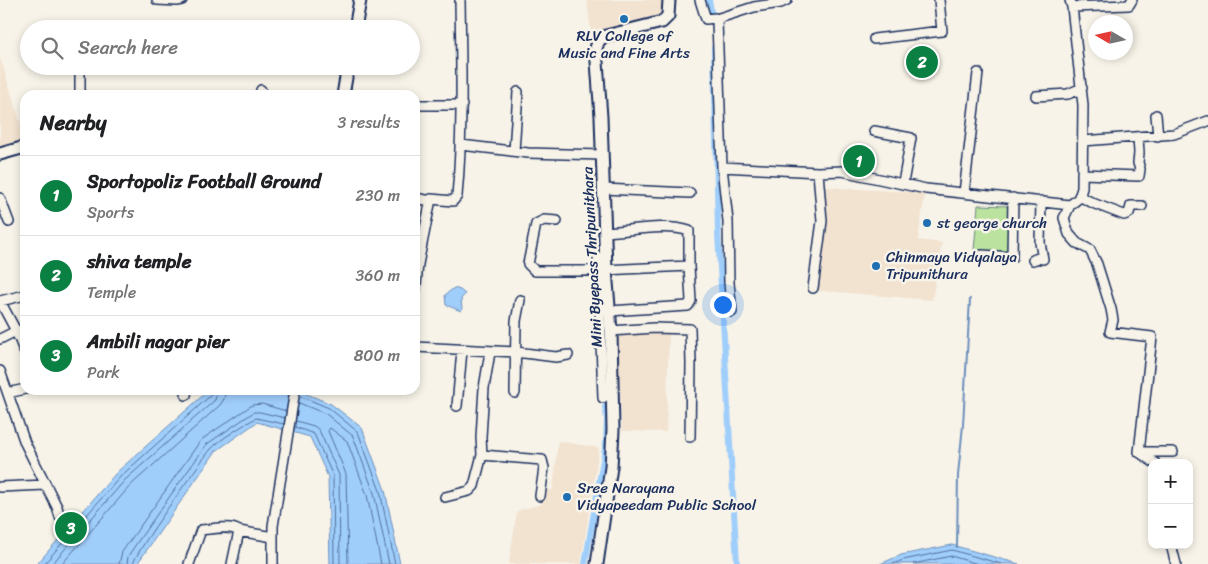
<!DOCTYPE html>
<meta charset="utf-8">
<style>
:root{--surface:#fff;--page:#f2f2f2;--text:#202124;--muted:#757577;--line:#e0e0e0;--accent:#0b8043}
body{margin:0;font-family:Sriracha,sans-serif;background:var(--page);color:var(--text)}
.controls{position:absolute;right:15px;bottom:15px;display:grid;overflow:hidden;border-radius:10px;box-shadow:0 2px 8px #0003}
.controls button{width:45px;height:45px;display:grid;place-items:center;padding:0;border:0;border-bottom:1px solid var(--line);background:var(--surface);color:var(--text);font:25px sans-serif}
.compass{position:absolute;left:1088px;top:15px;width:45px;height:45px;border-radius:50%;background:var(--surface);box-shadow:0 2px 8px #0003;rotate:279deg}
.you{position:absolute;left:722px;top:304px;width:18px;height:18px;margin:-12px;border:4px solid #fff;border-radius:50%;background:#1a73e8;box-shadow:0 0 0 8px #1a73e833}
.badge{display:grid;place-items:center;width:32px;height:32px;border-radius:50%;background:var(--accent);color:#fff;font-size:16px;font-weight:700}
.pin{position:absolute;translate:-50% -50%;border:2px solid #fff;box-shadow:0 1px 5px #0006}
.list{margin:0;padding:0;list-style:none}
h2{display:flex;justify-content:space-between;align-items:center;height:65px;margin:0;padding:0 20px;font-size:21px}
h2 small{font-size:16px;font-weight:400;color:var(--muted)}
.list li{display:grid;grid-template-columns:32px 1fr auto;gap:15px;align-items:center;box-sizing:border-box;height:80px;padding:0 20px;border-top:1px solid var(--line)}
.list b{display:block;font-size:19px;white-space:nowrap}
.list p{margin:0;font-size:16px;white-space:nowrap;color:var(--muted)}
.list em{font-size:16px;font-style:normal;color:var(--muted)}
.icon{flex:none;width:28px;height:28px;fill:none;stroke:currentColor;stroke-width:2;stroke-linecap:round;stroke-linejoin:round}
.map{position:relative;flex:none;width:1208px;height:564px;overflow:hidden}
.search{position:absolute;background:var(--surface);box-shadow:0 2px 8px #0003;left:20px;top:20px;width:400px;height:55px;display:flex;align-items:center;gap:12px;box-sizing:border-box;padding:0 18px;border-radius:28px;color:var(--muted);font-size:19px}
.panel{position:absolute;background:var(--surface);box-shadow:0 2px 8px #0003;left:20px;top:90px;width:400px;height:305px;border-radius:15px}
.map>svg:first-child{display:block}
</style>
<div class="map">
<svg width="1208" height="564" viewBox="0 0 1208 564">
<rect width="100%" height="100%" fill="#f7f3e8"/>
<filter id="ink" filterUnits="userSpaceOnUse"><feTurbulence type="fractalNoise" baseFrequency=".02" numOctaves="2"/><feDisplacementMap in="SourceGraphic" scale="10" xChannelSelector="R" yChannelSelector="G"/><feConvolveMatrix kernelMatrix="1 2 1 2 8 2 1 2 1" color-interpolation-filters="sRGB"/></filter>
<g filter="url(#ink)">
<path fill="#f2e2d0" d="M 587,0 L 663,0 L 665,15 L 650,22 L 591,31 Z
M 0,58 L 20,121 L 24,147 L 0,155 Z
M 825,187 L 925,193 L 918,240 L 942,243 L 932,300 L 812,290 Z
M 669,332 L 666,432 L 622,431 L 617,333 Z
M 558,441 L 599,448 L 581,564 L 509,564 L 517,511 L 542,504 L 545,490 L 553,490 Z"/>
<path fill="#bbe29e" stroke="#6b887e" d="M 844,152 L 876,155 L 873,171 L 842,166 Z
M 978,205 L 1009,206 L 1007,255 L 974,250 Z"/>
<path fill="#a0cefb" stroke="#6b8ebc" d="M 454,288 L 460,290 L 465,294 L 461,299 L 462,309 L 461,311 L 446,305 L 445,295 Z
M 209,390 L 297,390 L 331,404 L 362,428 L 385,490 L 400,564 L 330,564 L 328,477 L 310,437 L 257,422 L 216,451 L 137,564 L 37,564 L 117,472 Z
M 952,545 L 1019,564 L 880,564 L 901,555 Z"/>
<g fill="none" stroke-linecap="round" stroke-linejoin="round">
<path stroke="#506f9d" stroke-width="1" d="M 300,396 L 329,408 L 358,432 L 380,491 L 395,564
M 299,403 L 326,414 L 353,436 L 374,493 L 389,564
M 296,421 L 314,426 L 319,430 L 339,475 L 340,564
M 295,427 L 314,434 L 333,476 L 334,564
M 44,564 L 121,476 L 210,396 L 212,390
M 52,564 L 125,480 L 215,400 L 218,390
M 62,564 L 131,485 L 220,405 L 224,399 L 226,390
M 119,564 L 122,552 L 201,440 L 252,405 L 262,404 L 286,411
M 127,564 L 128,556 L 143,534 L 207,444 L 254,412 L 260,412 L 285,418
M 133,564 C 134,554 200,462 211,449 C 219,440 245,424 256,418 L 284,424
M 348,564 L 346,474 L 328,431 L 330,428 L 347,441 L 367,495 L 381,564
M 893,564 L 903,560 L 952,550 L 1001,564
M 913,564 L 951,556 L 978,564"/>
<path stroke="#6b8ebc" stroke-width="2" d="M 957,547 L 958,475 L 963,425 L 970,299"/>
<path stroke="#a0cefb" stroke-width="6" d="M 709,0 L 713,21
M 714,48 L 718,234 L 737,564
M 585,564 L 606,443 L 607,419 L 605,407"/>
<g stroke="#1b2f5e" stroke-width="12">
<path id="minor" d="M 157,0 L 178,1 L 182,0
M 700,0 L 706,19 L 715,18 L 717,21 L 722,167 L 818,172 L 842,171 L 926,189 L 1070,205
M 1070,0 L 1072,7 L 1129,5 L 1132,0
M 1072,7 L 1083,105 L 1082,188 L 1079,198 L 1070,205 L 1064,218 L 1069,234 L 1077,243 L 1090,250 L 1097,264 L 1111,309 L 1113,320 L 1110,332 L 1152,337 L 1139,452 L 1155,463
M 716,19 L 754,7 L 781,3 L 787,0
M 874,39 L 942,31 L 939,0
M 80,95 L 80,66
M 260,95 L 261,90
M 1036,96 L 1068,94 L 1082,88
M 415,105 L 462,105
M 1156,115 L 1158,136
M 874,131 L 911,138 L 903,183
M 1083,141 L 1174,134 L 1208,121
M 461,145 L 528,153 L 602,155
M 514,151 L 518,92
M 722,167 L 728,221 L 729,283 L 732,312
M 1082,174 L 1139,176 L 1140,169 L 1138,163 L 1139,153 L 1138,137
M 603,189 L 690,193
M 964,193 L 978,73
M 1079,196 L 1095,204 L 1124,215 L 1129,213 L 1131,206 L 1142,206
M 0,198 L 9,222
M 415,198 L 431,201
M 557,221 L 544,220 L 536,224 L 528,264 L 535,271 L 582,271 L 689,266 L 689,231 C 667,223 629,231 605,232
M 982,255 L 1012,257 L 1013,198
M 598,257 L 603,398
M 1033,260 L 1038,258 L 1043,259 L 1040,243 L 1041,201
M 813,288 L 822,221 L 818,172
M 415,295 L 418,264 L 431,199 L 453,201 L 457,196 C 463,130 461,66 460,0
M 609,311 L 688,306 L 691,301 L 689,266
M 25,330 L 16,331 L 25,353
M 611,331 L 654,328 L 690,329 L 691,363 L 690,437
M 0,339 L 16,331 L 0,301 L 25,295
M 415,347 L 516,352 L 556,357 L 568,355
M 0,371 L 25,443 L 57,507 L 60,517
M 8,393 L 25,389
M 515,393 L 516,321 L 520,300
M 186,395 L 187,390
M 457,406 L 462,350
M 1140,452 L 1173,452
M 482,455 L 542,460 L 544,468 L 540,496
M 0,487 L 46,485
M 445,497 L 469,491 L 474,486 L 482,455 L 481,437 L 484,388 L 490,352
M 1171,545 L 1176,564
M 189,564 L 201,530 C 213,529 230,525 239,531
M 232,564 L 239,531 L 273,537
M 273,564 L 273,526 L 295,390"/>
</g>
<g stroke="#1b2f5e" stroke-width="15">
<path id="major" d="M 355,29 L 360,0
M 343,95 L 348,66
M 0,154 L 25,147
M 597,564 L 611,467 L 613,430 L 611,331 L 606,270 L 601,117 L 596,48 L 599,40 L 606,36 L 662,22 L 668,16 L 669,0"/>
</g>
<use href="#minor" stroke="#f7f3e8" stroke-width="9"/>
<use href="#major" stroke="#f7f3e8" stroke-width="11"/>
</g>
</g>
<g fill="#1f6fb2" stroke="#f7f3e8" stroke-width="2">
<circle cx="624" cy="19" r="5"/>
<circle cx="927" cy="223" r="5"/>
<circle cx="876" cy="266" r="5"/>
<circle cx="567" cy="497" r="5"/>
</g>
<g text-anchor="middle" stroke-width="5" stroke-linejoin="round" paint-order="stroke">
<g font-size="15" fill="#1b2f5e" stroke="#f7f3e8" text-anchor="start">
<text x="624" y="41" text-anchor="middle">RLV College of<tspan x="624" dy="17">Music and Fine Arts</tspan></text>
<text x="937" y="228">st george church</text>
<text x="886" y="262">Chinmaya Vidyalaya<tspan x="886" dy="17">Tripunithura</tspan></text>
<text x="577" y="493">Sree Narayana<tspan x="577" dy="17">Vidyapeedam Public School</tspan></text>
</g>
<g font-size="15" fill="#1b2f5e" stroke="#f7f3e8">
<text transform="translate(592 257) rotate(-93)" y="5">Mini Byepass Thripunithara</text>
</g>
</g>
</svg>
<div class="controls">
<button>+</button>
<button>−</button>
</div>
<svg class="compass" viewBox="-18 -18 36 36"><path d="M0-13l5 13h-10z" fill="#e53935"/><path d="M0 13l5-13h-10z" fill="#757577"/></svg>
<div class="you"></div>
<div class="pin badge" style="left:859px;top:161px">1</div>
<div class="pin badge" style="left:922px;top:62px">2</div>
<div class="pin badge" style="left:71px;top:528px">3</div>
<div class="search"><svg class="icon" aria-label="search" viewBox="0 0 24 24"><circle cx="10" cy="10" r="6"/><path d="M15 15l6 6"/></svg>Search here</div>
<section class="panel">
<h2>Nearby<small>3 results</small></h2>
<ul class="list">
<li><span class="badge">1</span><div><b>Sportopoliz Football Ground</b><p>Sports</p></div><em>230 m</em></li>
<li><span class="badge">2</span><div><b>shiva temple</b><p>Temple</p></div><em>360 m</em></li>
<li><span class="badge">3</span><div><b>Ambili nagar pier</b><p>Park</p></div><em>800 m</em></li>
</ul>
</section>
</div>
